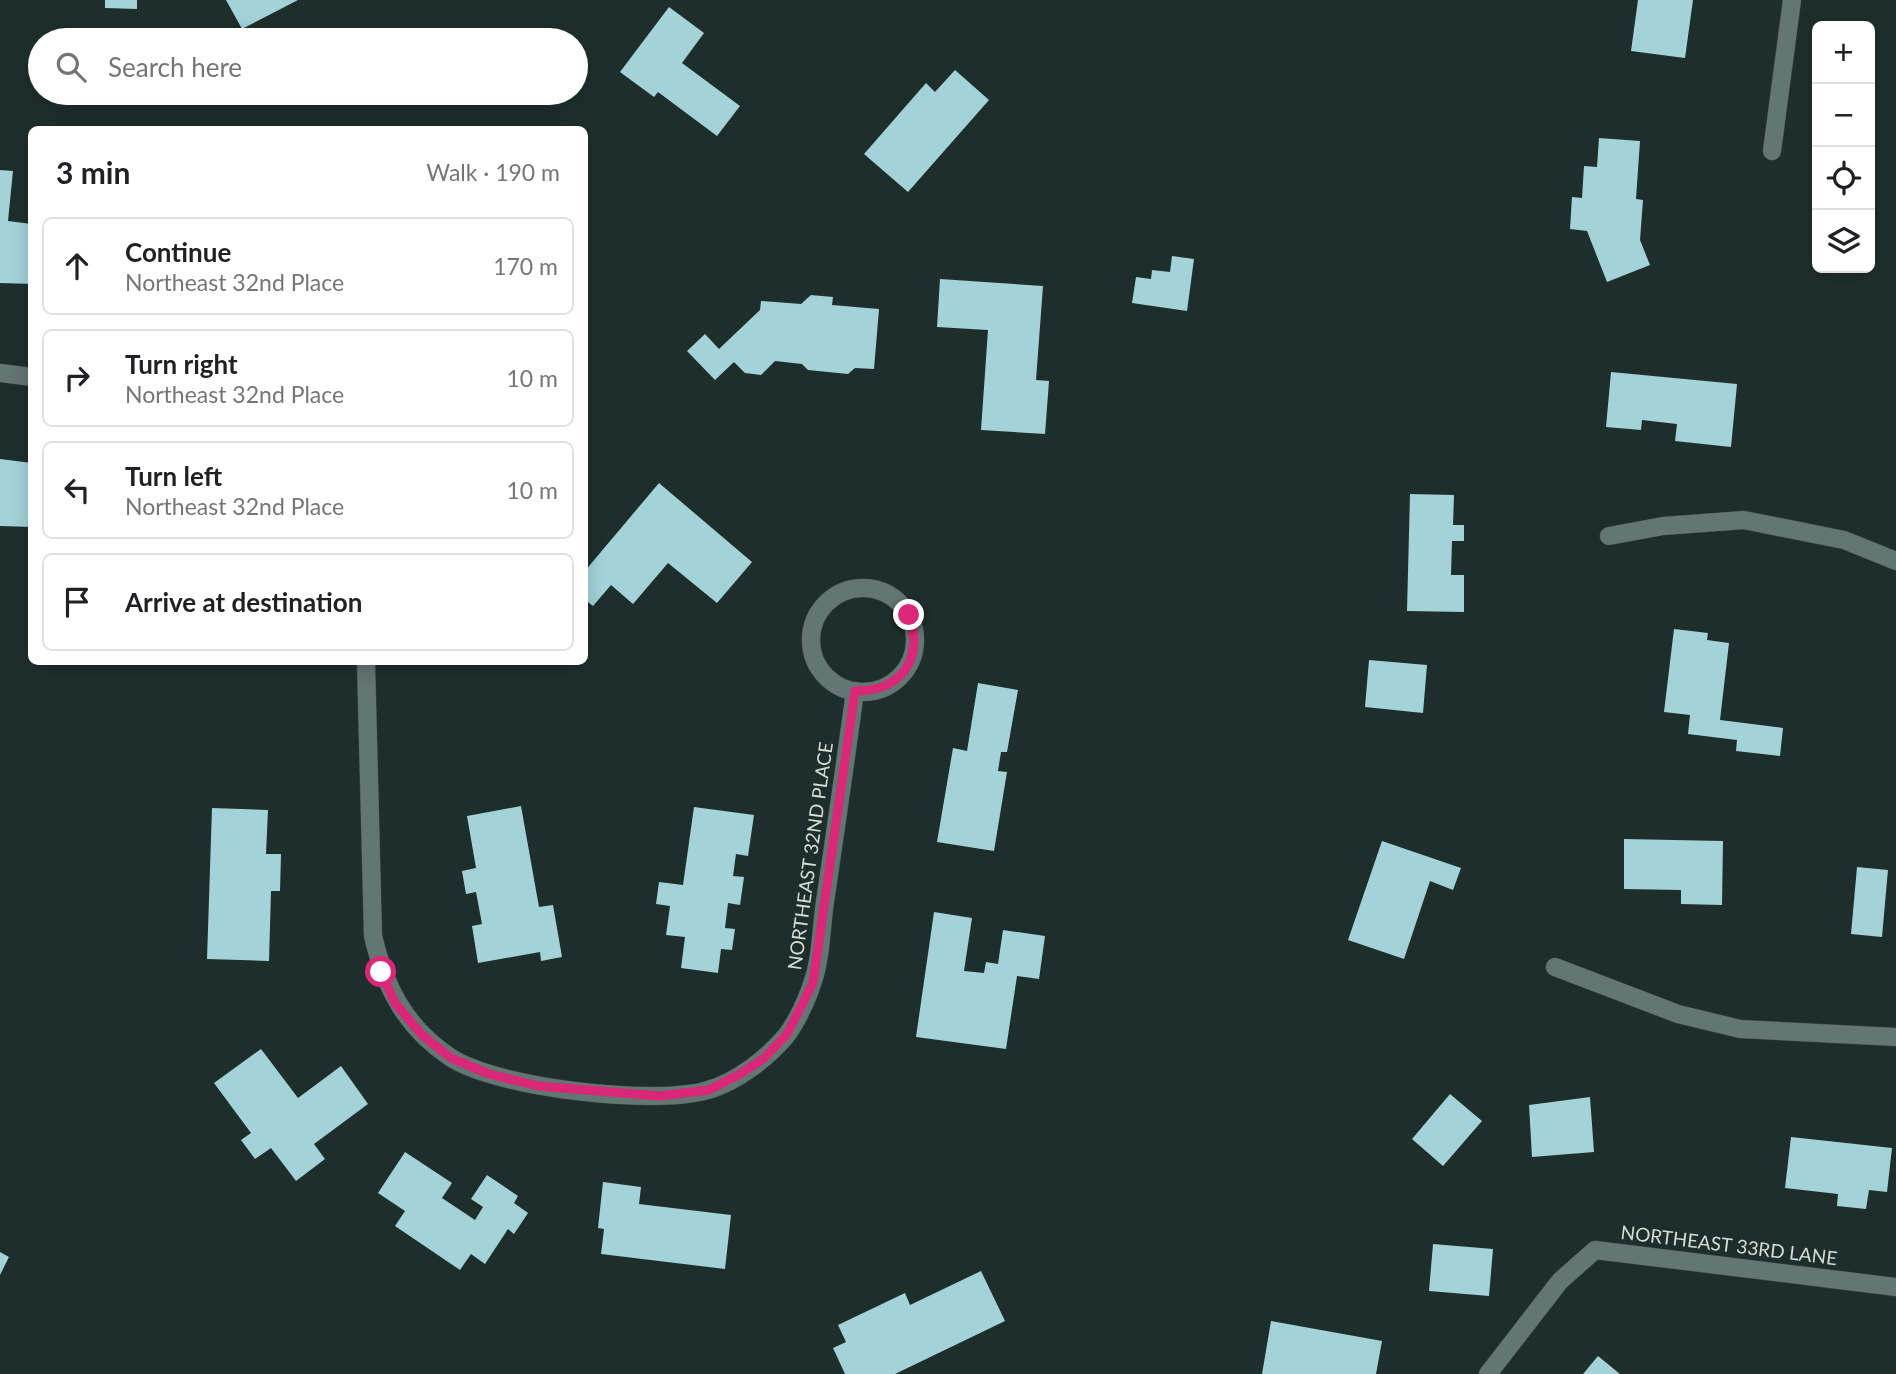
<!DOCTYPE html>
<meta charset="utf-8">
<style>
:root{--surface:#fff;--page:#f6f6f6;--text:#202124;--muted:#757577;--line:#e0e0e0}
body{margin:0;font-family:Lato,sans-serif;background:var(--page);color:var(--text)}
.controls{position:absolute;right:21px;top:21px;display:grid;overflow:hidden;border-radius:10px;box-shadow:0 4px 18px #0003}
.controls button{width:63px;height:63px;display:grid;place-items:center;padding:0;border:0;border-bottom:2px solid var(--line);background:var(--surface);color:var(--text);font:35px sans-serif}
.stop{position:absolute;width:21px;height:21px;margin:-16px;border:5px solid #db2777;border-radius:50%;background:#fff}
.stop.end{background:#db2777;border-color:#fff;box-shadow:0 2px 7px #0008}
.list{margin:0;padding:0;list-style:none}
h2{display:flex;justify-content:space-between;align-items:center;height:91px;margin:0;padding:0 28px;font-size:30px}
h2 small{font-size:23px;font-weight:400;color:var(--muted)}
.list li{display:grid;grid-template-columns:46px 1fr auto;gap:21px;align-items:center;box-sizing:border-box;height:98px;margin:0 14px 14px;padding:0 14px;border:2px solid var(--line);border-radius:10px}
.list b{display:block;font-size:26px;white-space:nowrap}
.list p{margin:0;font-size:23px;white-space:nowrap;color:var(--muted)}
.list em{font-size:23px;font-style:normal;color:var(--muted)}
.icon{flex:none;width:38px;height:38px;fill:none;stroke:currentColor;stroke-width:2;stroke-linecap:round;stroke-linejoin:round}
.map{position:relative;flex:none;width:1896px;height:1374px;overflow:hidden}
.search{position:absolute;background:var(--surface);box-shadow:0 4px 18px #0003;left:28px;top:28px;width:560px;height:77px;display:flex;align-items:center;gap:18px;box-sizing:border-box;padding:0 24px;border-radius:38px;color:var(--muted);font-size:26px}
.panel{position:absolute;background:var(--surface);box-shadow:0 4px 18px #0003;left:28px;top:126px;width:560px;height:539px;border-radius:10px}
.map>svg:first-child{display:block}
</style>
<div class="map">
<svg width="1896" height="1374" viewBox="0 0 1896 1374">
<rect width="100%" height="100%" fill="#1e2f2b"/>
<path fill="#a3d2d8" d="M 105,0 L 137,0 L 137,9 L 105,8 Z
M 226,0 L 298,0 L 242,29 Z
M 1638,0 L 1693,0 L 1685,58 L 1631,51 Z
M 669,7 L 704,33 L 682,63 L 740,106 L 717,136 L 658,92 L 654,97 L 620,72 Z
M 955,70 L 989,100 L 908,192 L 864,154 L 926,83 L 935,92 Z
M 1599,138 L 1640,141 L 1636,199 L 1643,200 L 1640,240 L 1650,265 L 1607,282 L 1587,231 L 1570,229 L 1572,197 L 1582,198 L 1584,166 L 1597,167 Z
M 0,170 L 13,171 L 8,221 L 32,224 L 32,284 L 0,283 Z
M 1172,256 L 1194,259 L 1187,311 L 1132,303 L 1136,277 L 1151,279 L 1152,270 L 1170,272 Z
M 940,279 L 1043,286 L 1036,380 L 1049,381 L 1045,434 L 981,430 L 988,330 L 937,327 Z
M 811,295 L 833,297 L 832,305 L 879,309 L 874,369 L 855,368 L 848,374 L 808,370 L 802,364 L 775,361 L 761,375 L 745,373 L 734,362 L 715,380 L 687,351 L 705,334 L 719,349 L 760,310 L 761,301 L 801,304 Z
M 1611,372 L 1737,384 L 1731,447 L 1675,441 L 1677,424 L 1642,420 L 1641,430 L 1606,427 Z
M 0,459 L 32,463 L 32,527 L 0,526 Z
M 659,483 L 752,562 L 717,603 L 668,563 L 633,604 L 611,585 L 593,606 L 584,599 L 584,572 Z
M 1410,494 L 1454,495 L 1453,525 L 1464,525 L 1464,541 L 1452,541 L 1451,575 L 1464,575 L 1464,612 L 1407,611 Z
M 1674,629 L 1708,633 L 1707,640 L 1729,643 L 1720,720 L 1783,728 L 1780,756 L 1736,751 L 1737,740 L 1688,734 L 1690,715 L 1664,712 Z
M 1369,660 L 1427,665 L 1423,713 L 1365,707 Z
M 978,683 L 1018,690 L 1007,752 L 1001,752 L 998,771 L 1007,772 L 994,851 L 937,842 L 953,748 L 967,751 Z
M 521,806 L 539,907 L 553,905 L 562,957 L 541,961 L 540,952 L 478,963 L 472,926 L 482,924 L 476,892 L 466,894 L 462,871 L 476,868 L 467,816 Z
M 694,807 L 754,815 L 748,856 L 736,854 L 733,876 L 744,877 L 740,905 L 728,903 L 725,928 L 735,929 L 732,950 L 721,949 L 718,973 L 681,968 L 685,937 L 666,935 L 670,906 L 656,904 L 659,882 L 683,885 Z
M 212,808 L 268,810 L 266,854 L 281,854 L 280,891 L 271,891 L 269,961 L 207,959 Z
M 1624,839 L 1723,841 L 1722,905 L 1681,904 L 1681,890 L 1624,889 Z
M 1382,841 L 1461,868 L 1453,890 L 1430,881 L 1404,959 L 1348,940 Z
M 1857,867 L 1888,870 L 1882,937 L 1851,934 Z
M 934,912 L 972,918 L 964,971 L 984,973 L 986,962 L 998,964 L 1003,930 L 1045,936 L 1039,979 L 1017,976 L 1006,1049 L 916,1037 Z
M 261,1049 L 298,1098 L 341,1066 L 368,1104 L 314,1144 L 325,1159 L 296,1181 L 271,1148 L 255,1159 L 241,1140 L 251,1133 L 214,1083 Z
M 1450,1094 L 1482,1121 L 1443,1166 L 1412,1139 Z
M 1590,1097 L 1594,1152 L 1532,1157 L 1529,1105 Z
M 1791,1137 L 1892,1148 L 1887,1192 L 1869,1190 L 1866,1209 L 1837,1206 L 1838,1194 L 1785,1188 Z
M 405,1152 L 452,1183 L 442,1198 L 475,1220 L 483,1207 L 471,1199 L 487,1175 L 518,1196 L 514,1203 L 528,1213 L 514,1234 L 508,1229 L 485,1264 L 471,1254 L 460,1270 L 395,1226 L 405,1211 L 378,1193 Z
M 603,1182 L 641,1187 L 639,1204 L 731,1215 L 725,1269 L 601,1254 L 604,1229 L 598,1228 Z
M 1433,1244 L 1493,1249 L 1489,1296 L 1429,1291 Z
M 0,1252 L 9,1257 L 0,1275 Z
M 981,1271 L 1005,1321 L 895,1374 L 845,1374 L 833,1348 L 846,1342 L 838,1325 L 905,1293 L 910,1305 Z
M 1271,1321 L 1382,1341 L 1376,1374 L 1262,1374 Z
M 1598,1356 L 1620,1374 L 1583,1374 Z"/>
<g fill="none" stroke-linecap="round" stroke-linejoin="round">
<g stroke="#3c4a47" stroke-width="19">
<path id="minor" d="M 1772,151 L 1792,0
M 0,373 L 32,377
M 1609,536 L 1663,526 L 1744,520 L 1844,540 L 1896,561
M811 640a52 52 0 1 1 104 0a52 52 0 1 1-104 0Z
M 366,662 L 373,936 C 385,987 405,1027 450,1057 C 496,1088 655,1106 708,1090 C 737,1082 767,1058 786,1036 C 796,1023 807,1000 812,984 C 822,957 821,923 826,895 C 836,827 846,759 855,691
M 1555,967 L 1678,1014 L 1740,1029 L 1896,1037
M 1488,1374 L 1560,1281 L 1595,1250 L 1896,1287"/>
</g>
<use href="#minor" stroke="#647672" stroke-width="18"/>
</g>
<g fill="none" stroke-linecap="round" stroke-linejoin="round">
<path stroke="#db2777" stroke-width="9" d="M 381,972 L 395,1003 L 422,1035 L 451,1058 L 489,1074 L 538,1086 L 659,1096 L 709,1090 L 740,1074 L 763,1059 L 787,1034 L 813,983 L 855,691 C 902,691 924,659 909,615"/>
</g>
<g text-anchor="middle" stroke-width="7" stroke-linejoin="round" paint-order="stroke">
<g font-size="19" fill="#d3ddda" stroke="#1e2f2b">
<text transform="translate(810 856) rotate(-82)" y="7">NORTHEAST 32ND PLACE</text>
<text transform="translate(1729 1245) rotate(7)" y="7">NORTHEAST 33RD LANE</text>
</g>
</g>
</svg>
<div class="controls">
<button>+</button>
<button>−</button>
<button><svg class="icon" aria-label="locate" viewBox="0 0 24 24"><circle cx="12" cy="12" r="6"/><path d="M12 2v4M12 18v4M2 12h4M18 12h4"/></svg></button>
<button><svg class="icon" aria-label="layers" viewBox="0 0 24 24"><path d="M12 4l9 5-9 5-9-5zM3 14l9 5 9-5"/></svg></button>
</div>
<div class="stop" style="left:381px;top:972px"></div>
<div class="stop end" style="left:909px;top:615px"></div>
<div class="search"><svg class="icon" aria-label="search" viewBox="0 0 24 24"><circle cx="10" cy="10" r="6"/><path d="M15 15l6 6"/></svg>Search here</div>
<section class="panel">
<h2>3 min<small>Walk · 190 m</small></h2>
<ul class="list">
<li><svg class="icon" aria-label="ahead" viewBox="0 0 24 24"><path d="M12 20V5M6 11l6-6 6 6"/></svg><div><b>Continue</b><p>Northeast 32nd Place</p></div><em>170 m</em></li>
<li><svg class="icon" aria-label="right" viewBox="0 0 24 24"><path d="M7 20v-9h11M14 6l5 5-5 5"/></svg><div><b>Turn right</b><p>Northeast 32nd Place</p></div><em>10 m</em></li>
<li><svg class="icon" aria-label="left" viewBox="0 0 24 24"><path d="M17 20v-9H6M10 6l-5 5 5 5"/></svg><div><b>Turn left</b><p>Northeast 32nd Place</p></div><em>10 m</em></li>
<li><svg class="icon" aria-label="arrive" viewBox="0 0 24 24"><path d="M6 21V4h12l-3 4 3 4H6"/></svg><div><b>Arrive at destination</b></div></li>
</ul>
</section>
</div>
